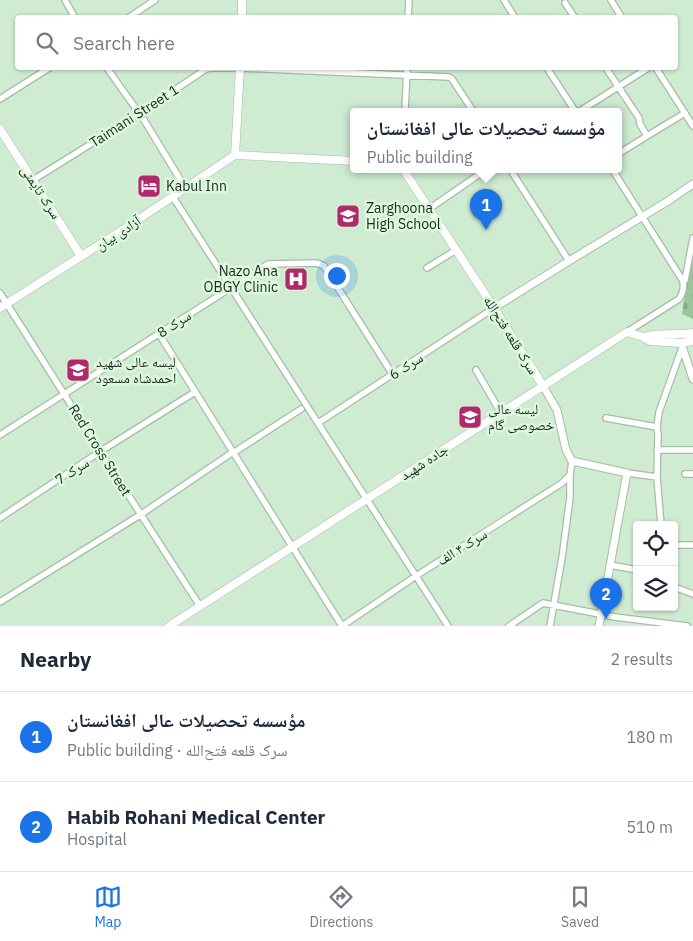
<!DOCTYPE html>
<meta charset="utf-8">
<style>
:root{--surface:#fff;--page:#f2f2f3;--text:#1f2937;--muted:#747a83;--line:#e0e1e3;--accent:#1a73e8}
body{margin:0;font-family:"IBM Plex Sans","Noto Naskh Arabic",sans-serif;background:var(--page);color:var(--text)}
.controls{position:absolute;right:15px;bottom:15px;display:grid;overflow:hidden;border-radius:5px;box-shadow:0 1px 4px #0004}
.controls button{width:45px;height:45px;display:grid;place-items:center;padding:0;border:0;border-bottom:1px solid var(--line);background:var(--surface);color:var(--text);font:25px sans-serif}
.you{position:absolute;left:336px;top:275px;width:18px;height:18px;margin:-12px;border:4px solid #fff;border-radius:50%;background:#1a73e8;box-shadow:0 0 0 8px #1a73e833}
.badge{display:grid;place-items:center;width:32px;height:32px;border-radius:50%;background:var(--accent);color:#fff;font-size:16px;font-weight:700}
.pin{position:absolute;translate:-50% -41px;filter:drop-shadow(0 1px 2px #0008)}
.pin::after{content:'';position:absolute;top:26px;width:18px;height:15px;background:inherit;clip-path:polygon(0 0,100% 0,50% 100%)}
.popup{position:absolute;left:350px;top:108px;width:272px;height:65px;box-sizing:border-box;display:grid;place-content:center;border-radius:5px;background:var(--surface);filter:drop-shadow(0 1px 4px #0005);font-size:16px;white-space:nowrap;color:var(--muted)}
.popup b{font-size:19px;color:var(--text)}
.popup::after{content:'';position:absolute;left:50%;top:100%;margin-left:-10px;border:10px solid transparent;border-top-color:var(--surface)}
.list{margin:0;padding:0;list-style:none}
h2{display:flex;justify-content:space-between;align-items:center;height:65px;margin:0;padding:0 20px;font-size:21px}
h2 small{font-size:16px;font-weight:400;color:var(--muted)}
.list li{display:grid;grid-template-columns:32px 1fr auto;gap:15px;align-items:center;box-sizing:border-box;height:90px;padding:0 20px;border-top:1px solid var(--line)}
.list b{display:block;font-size:19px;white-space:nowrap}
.list p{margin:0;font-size:16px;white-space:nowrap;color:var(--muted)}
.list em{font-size:16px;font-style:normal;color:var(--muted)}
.icon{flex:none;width:28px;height:28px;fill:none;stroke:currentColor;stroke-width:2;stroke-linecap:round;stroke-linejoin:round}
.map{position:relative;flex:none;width:693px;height:626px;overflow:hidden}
.search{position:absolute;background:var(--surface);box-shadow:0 1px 4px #0004;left:15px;right:15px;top:15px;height:55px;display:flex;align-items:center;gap:12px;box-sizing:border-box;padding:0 18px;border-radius:5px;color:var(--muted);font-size:19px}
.sheet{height:245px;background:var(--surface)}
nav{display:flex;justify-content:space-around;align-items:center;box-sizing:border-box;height:70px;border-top:1px solid var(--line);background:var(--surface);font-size:14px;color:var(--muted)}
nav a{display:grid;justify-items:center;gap:2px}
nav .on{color:var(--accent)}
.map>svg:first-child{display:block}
</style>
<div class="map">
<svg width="693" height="626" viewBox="0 0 693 626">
<defs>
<pattern id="cemetery-stones" width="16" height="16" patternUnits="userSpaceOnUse" patternTransform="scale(1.25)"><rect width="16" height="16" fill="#9ac69e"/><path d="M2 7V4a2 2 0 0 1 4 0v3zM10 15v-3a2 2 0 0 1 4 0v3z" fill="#84aa88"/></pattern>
</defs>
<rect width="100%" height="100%" fill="#cfebd1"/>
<path fill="url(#cemetery-stones)" d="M 690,258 L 693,259 L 693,319 L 682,314 Z"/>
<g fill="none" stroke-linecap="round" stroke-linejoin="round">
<g stroke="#a3bea5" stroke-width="8">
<path id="minor" d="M 65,0 L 75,18
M 504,0 L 515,18
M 611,0 L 622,18
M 565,3 L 575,18
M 128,18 L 155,0
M 408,18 L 409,0
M 107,68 L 144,120 L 186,189
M 547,68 L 575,111
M 606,68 L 639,118 L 640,124 L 647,136 L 618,154
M 656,68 L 693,126
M 0,99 L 49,68
M 405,111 L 407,68
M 580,111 L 648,68
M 647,136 L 685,113
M 510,169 L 569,261
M 612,169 L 683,281 C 684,289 683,293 679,299 L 627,332
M 33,180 L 139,114 L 206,69 L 210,68 L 240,68 L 449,77 L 452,79 L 473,111
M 173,197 L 448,626
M 429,209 L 487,169
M 427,268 L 456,250
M 683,281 L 685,280 L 693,238
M 0,293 C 66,397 132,502 200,606
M 159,334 L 342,626
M 476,370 L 501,413
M 606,418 L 657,427
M 318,423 L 494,308
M 0,435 L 268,264 L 317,263 L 324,266 L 393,375
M 657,450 L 693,450
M 233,453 L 301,409
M 627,473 L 657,477 L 658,435 L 657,427 L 659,412 L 682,348
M 685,474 L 693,474
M 657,477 L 661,525
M 0,518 L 101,451 L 195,392
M 674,545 L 693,545
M 610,565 L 637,570
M 674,587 L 693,594
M 0,602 L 140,515 L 233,452
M 342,626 L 416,576 L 562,483 L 570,475 L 572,461
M 509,626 L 543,603 L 615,617 L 687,626
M 550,626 L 562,558 L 570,497 L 570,475"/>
</g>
<g stroke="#a3bea5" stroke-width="9">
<path id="tertiary" d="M 494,308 L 569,261 L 668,201 L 693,184
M 681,343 L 693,379
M 543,386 L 557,410 L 566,450 L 572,461 L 627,473 L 599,626"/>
</g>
<g stroke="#a3bea5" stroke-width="9">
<path id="secondary" d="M 242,18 L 242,0
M 0,129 L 81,256
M 235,155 L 354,161
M 235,155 L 240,68
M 403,169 L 494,308 L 543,386
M 0,308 L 127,227 L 235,155
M 643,337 C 659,332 676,336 693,333
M 169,626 L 627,332 L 643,337 L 650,341 L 681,343 L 693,341"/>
</g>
<use href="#minor" stroke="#fff" stroke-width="5.5"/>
<use href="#tertiary" stroke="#fff" stroke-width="7"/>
<use href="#secondary" stroke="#fff" stroke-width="8"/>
</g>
<defs>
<g id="hotel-square" transform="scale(1.25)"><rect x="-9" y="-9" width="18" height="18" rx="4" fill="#b2296a" stroke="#dcf8de"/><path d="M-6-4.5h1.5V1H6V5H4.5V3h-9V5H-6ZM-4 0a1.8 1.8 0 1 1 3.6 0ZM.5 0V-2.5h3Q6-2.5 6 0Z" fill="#fff"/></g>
<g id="school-square" transform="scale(1.25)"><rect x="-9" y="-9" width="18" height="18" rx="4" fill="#b2296a" stroke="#dcf8de"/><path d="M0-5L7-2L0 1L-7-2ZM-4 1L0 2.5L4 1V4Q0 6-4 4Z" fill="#fff"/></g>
<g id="hospital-square" transform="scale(1.25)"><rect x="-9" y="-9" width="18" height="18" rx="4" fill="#b2296a" stroke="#dcf8de"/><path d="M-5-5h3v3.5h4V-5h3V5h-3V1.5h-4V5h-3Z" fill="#fff"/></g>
</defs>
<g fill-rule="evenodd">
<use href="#hotel-square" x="149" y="186"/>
<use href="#school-square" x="348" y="216"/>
<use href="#hospital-square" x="296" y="279"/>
<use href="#school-square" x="78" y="370"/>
<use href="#school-square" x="470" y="417"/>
</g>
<g text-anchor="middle" stroke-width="5" stroke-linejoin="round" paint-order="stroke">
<g font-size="14" fill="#1d271e" stroke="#dcf8de">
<text transform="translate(134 116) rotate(-33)" y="5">Taimani Street 1</text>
<text transform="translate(41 192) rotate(57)" y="5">سرک تایمنی</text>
<text transform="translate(118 233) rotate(-33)" y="5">آزادی بیان</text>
<text transform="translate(174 324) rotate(-33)" y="5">سرک 8</text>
<text transform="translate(511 335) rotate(58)" y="5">سرک قلعه فتح‌الله</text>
<text transform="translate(406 366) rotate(-33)" y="5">سرک 6</text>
<text transform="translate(100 450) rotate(58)" y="5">Red Cross Street</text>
<text transform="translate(424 462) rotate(-33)" y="5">جاده شهید</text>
<text transform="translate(72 471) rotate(-33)" y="5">سرک 7</text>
<text transform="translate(462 547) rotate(-32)" y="5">سرک ۴ الف</text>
</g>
<g font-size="14" fill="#1d271e" stroke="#dcf8de" text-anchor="start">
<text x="166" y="191">Kabul Inn</text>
<text x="366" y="213">Zarghoona<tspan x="366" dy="16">High School</tspan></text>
<text x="278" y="276" text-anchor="end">Nazo Ana<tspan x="278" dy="16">OBGY Clinic</tspan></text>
<text x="96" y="367">لیسه عالی شهید<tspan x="96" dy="16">احمدشاه مسعود</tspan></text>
<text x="488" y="414">لیسه عالی<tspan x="488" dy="16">خصوصی گام</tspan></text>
</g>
</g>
</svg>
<div class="controls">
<button><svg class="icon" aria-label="locate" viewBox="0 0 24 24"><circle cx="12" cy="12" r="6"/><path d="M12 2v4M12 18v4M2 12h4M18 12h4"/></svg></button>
<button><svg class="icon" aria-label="layers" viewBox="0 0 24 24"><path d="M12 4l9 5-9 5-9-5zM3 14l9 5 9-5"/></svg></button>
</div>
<div class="you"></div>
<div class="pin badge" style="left:486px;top:230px">1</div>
<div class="popup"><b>مؤسسه تحصیلات عالی افغانستان</b>Public building</div>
<div class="pin badge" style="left:606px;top:619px">2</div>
<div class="search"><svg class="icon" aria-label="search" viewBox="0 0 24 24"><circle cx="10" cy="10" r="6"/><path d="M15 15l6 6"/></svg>Search here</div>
</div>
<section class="sheet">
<h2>Nearby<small>2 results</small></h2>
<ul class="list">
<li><span class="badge">1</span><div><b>مؤسسه تحصیلات عالی افغانستان</b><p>Public building · سرک قلعه فتح‌الله</p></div><em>180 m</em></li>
<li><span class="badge">2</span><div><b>Habib Rohani Medical Center</b><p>Hospital</p></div><em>510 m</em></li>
</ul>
</section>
<nav>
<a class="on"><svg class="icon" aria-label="map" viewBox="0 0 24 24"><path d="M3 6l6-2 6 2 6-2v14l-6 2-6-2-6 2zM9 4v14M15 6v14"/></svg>Map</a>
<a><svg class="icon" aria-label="directions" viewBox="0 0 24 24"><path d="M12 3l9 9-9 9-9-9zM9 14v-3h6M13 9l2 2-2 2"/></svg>Directions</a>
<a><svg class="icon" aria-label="saved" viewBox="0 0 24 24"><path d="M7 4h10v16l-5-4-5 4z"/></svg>Saved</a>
</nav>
